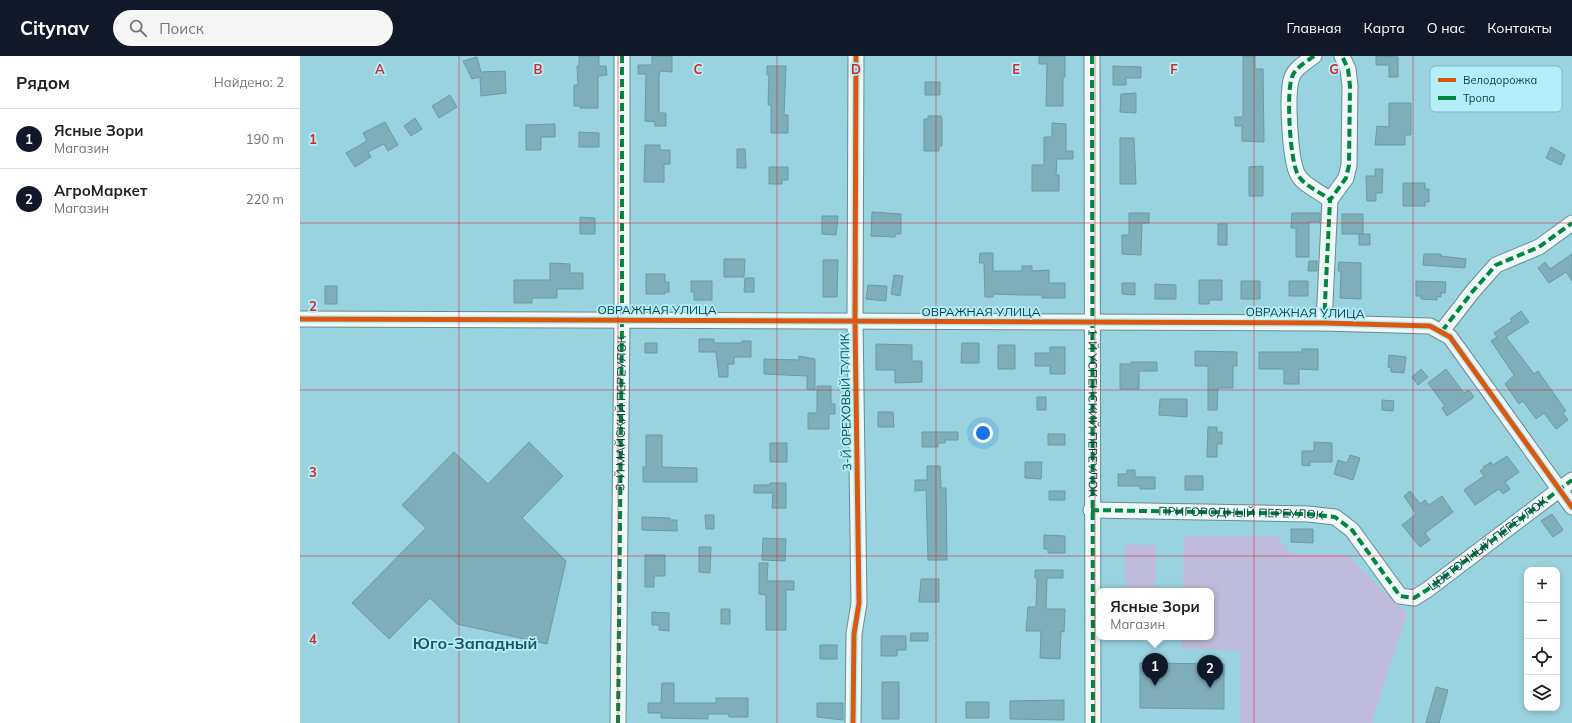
<!DOCTYPE html>
<html lang="ru">
<meta charset="utf-8">
<style>
:root{--surface:#fff;--page:#f6f6f6;--text:#202124;--muted:#757577;--line:#e0e0e0;--accent:#111827}
body{margin:0;font-family:Mulish,sans-serif;background:var(--page);color:var(--text)}
.controls{position:absolute;right:12px;bottom:12px;display:grid;overflow:hidden;border-radius:8px;box-shadow:0 2px 6px #0003}
.controls button{width:36px;height:36px;display:grid;place-items:center;padding:0;border:0;border-bottom:1px solid var(--line);background:var(--surface);color:var(--text);font:20px sans-serif}
.you{position:absolute;left:683px;top:377px;width:14px;height:14px;margin:-10px;border:3px solid #fff;border-radius:50%;background:#1a73e8;box-shadow:0 0 0 6px #1a73e833}
.badge{display:grid;place-items:center;width:26px;height:26px;border-radius:50%;background:var(--accent);color:#fff;font-size:13px;font-weight:700}
.pin{position:absolute;translate:-50% -33px;filter:drop-shadow(0 1px 2px #0008)}
.pin::after{content:'';position:absolute;top:21px;width:14px;height:12px;background:inherit;clip-path:polygon(0 0,100% 0,50% 100%)}
.popup{position:absolute;left:796px;top:532px;width:118px;height:52px;box-sizing:border-box;display:grid;place-content:center;border-radius:8px;background:var(--surface);filter:drop-shadow(0 1px 3px #0005);font-size:13px;white-space:nowrap;color:var(--muted)}
.popup b{font-size:15px;color:var(--text)}
.popup::after{content:'';position:absolute;left:50%;top:100%;margin-left:-8px;border:8px solid transparent;border-top-color:var(--surface)}
.list{margin:0;padding:0;list-style:none}
h2{display:flex;justify-content:space-between;align-items:center;height:52px;margin:0;padding:0 16px;font-size:17px}
h2 small{font-size:13px;font-weight:400;color:var(--muted)}
.list li{display:grid;grid-template-columns:26px 1fr auto;gap:12px;align-items:center;box-sizing:border-box;height:60px;padding:0 16px;border-top:1px solid var(--line)}
.list b{display:block;font-size:15px;white-space:nowrap}
.list p{margin:0;font-size:13px;white-space:nowrap;color:var(--muted)}
.list em{font-size:13px;font-style:normal;color:var(--muted)}
.icon{flex:none;width:22px;height:22px;fill:none;stroke:currentColor;stroke-width:2;stroke-linecap:round;stroke-linejoin:round}
.map{position:relative;flex:none;width:1272px;height:667px;overflow:hidden}
header{display:flex;align-items:center;gap:24px;box-sizing:border-box;height:56px;padding:0 20px;background:var(--accent);color:#fff}
header strong{font-size:19px}
nav{display:flex;gap:22px;margin-inline-start:auto;font-size:14px}
.search{width:280px;height:36px;background:var(--page);display:flex;align-items:center;gap:10px;box-sizing:border-box;padding:0 14px;border-radius:22px;color:var(--muted);font-size:15px}
main{display:flex}
aside{flex:1;background:var(--surface)}
.map>svg:first-child{display:block}
</style>
<header>
<strong>Citynav</strong>
<div class="search"><svg class="icon" aria-label="search" viewBox="0 0 24 24"><circle cx="10" cy="10" r="6"/><path d="M15 15l6 6"/></svg>Поиск</div>
<nav><a>Главная</a><a>Карта</a><a>О нас</a><a>Контакты</a></nav>
</header>
<main>
<aside>
<h2>Рядом<small>Найдено: 2</small></h2>
<ul class="list">
<li><span class="badge">1</span><div><b>Ясные Зори</b><p>Магазин</p></div><em>190 m</em></li>
<li><span class="badge">2</span><div><b>АгроМаркет</b><p>Магазин</p></div><em>220 m</em></li>
</ul>
</aside>
<div class="map">
<svg width="1272" height="667" viewBox="0 0 1272 667">
<rect width="100%" height="100%" fill="#99d3df"/>
<path fill="#bebcda" d="M 884,480 L 976,480 L 992,498 L 1046,498 L 1107,557 L 1072,667 L 940,667 L 940,595 L 882,593 L 882,581 L 911,581 L 911,535 L 883,535 Z
M 825,488 L 856,489 L 855,535 L 825,535 Z"/>
<path fill="#7eaeb7" stroke="#689ba4" d="M 279,0 L 299,0 L 299,10 L 306,10 L 307,19 L 298,20 L 298,52 L 280,52 L 280,50 L 274,50 L 274,29 L 278,29 L 277,10 L 279,10 Z
M 352,0 L 372,0 L 372,16 L 360,15 L 359,19 L 359,57 L 366,57 L 366,70 L 355,70 L 355,66 L 345,65 L 346,18 L 338,18 L 338,9 L 352,9 Z
M 739,0 L 765,0 L 765,21 L 763,21 L 763,50 L 746,50 L 747,8 L 739,8 Z
M 943,0 L 955,0 L 955,13 L 963,13 L 964,86 L 942,85 L 942,70 L 935,70 L 935,61 L 943,61 Z
M 1076,0 L 1098,1 L 1098,21 L 1089,21 L 1089,9 L 1076,9 Z
M 177,1 L 181,16 L 205,15 L 206,37 L 181,40 L 180,21 L 172,23 L 163,5 Z
M 467,10 L 486,10 L 484,59 L 488,59 L 488,77 L 471,77 L 471,49 L 468,49 L 469,19 L 467,19 Z
M 813,10 L 841,11 L 841,22 L 826,22 L 826,29 L 813,29 Z
M 625,26 L 640,26 L 640,39 L 625,39 Z
M 836,37 L 836,57 L 820,56 L 821,38 Z
M 150,39 L 157,51 L 139,62 L 132,50 Z
M 1089,47 L 1111,47 L 1111,79 L 1105,79 L 1105,89 L 1075,89 L 1077,70 L 1089,71 Z
M 628,60 L 641,60 L 642,63 L 642,90 L 639,90 L 639,95 L 624,95 L 624,63 L 628,63 Z
M 115,62 L 122,73 L 111,80 L 104,70 Z
M 85,66 L 98,89 L 88,95 L 84,88 L 68,96 L 71,101 L 55,111 L 46,97 L 67,85 L 63,77 Z
M 752,67 L 766,68 L 766,95 L 773,95 L 773,103 L 757,103 L 756,119 L 759,119 L 759,135 L 732,135 L 732,109 L 744,109 L 744,81 L 752,81 Z
M 255,68 L 255,81 L 241,81 L 241,94 L 226,94 L 226,69 Z
M 279,76 L 299,77 L 299,91 L 279,91 Z
M 820,82 L 834,82 L 836,128 L 820,128 Z
M 345,89 L 360,89 L 360,94 L 370,94 L 370,108 L 364,108 L 364,126 L 344,126 Z
M 1251,91 L 1265,99 L 1261,109 L 1246,102 Z
M 437,93 L 445,93 L 446,112 L 437,112 Z
M 963,110 L 963,140 L 949,140 L 949,111 Z
M 469,111 L 488,111 L 488,124 L 482,124 L 482,128 L 469,128 Z
M 1075,113 L 1083,113 L 1082,137 L 1076,137 L 1076,145 L 1067,145 L 1066,120 L 1075,120 Z
M 1103,127 L 1125,127 L 1125,133 L 1129,133 L 1129,146 L 1125,146 L 1125,150 L 1103,150 Z
M 572,156 L 601,158 L 601,178 L 595,178 L 595,181 L 571,180 Z
M 829,157 L 849,157 L 849,167 L 842,167 L 841,199 L 822,198 L 822,179 L 829,179 Z
M 992,157 L 1020,157 L 1020,166 L 1009,166 L 1009,201 L 996,201 L 996,172 L 991,172 Z
M 1042,158 L 1063,158 L 1063,178 L 1042,178 Z
M 522,160 L 538,160 L 536,179 L 522,178 Z
M 280,161 L 295,162 L 295,178 L 280,178 Z
M 918,168 L 927,168 L 927,189 L 918,189 Z
M 1059,178 L 1070,178 L 1070,189 L 1059,189 Z
M 680,197 L 693,197 L 693,215 L 722,215 L 722,210 L 732,210 L 732,215 L 749,214 L 749,227 L 765,227 L 765,242 L 742,242 L 742,239 L 722,239 L 693,238 L 693,241 L 685,241 L 684,207 L 679,207 Z
M 1124,198 L 1141,198 L 1141,200 L 1166,203 L 1165,212 L 1123,209 Z
M 1272,198 L 1272,225 L 1266,216 L 1249,227 L 1238,212 L 1245,206 L 1250,213 Z
M 424,203 L 445,203 L 444,221 L 424,221 Z
M 523,204 L 538,204 L 537,241 L 523,241 Z
M 1009,205 L 1017,205 L 1017,215 L 1008,215 Z
M 1039,206 L 1061,207 L 1061,243 L 1040,242 L 1041,215 L 1038,215 Z
M 250,207 L 270,208 L 270,217 L 283,217 L 283,233 L 257,233 L 257,242 L 232,242 L 232,247 L 214,247 L 214,224 L 250,224 Z
M 346,218 L 365,218 L 365,226 L 369,226 L 369,236 L 365,236 L 365,238 L 346,238 Z
M 594,219 L 603,220 L 600,240 L 591,238 Z
M 445,222 L 454,222 L 454,236 L 444,236 Z
M 899,224 L 922,224 L 922,244 L 909,244 L 909,248 L 899,248 Z
M 391,225 L 412,225 L 412,244 L 394,244 L 394,236 L 391,236 Z
M 941,225 L 960,225 L 960,243 L 941,243 Z
M 989,225 L 1008,225 L 1008,240 L 989,240 Z
M 1116,225 L 1146,226 L 1145,237 L 1141,237 L 1141,241 L 1137,240 L 1137,244 L 1121,243 L 1121,240 L 1116,240 Z
M 822,227 L 835,227 L 835,239 L 822,238 Z
M 855,228 L 876,229 L 876,243 L 855,243 Z
M 568,229 L 587,230 L 586,245 L 566,243 Z
M 25,230 L 37,230 L 37,248 L 25,248 Z
M 1221,255 L 1229,266 L 1206,281 L 1234,318 L 1238,315 L 1266,355 L 1263,357 L 1268,364 L 1256,373 L 1244,357 L 1236,363 L 1223,345 L 1219,348 L 1205,328 L 1214,319 L 1191,285 L 1197,281 L 1194,277 L 1212,265 L 1210,263 Z
M 399,283 L 414,283 L 414,287 L 442,287 L 442,285 L 451,285 L 451,301 L 434,301 L 434,308 L 428,308 L 428,321 L 419,321 L 416,296 L 399,296 Z
M 345,287 L 357,287 L 357,297 L 345,297 Z
M 662,287 L 679,287 L 679,307 L 661,307 Z
M 576,288 L 612,289 L 612,305 L 622,305 L 622,326 L 595,327 L 595,314 L 576,314 Z
M 698,289 L 715,289 L 715,313 L 698,313 Z
M 750,291 L 765,291 L 765,318 L 750,318 L 750,310 L 735,310 L 735,297 L 750,297 Z
M 1002,293 L 1018,293 L 1018,314 L 999,313 L 999,328 L 984,328 L 984,313 L 959,313 L 959,296 L 1002,296 Z
M 895,295 L 937,296 L 937,310 L 933,310 L 933,332 L 918,332 L 917,354 L 908,354 L 908,310 L 895,310 Z
M 1089,299 L 1106,301 L 1104,317 L 1091,316 L 1091,312 L 1088,311 Z
M 499,300 L 515,303 L 515,334 L 507,333 L 507,320 L 464,318 L 464,303 L 499,304 Z
M 831,306 L 857,306 L 857,315 L 839,315 L 839,333 L 820,333 L 820,308 L 831,308 Z
M 1121,313 L 1128,321 L 1118,329 L 1112,321 Z
M 1146,313 L 1164,337 L 1169,334 L 1174,341 L 1147,360 L 1142,352 L 1145,350 L 1128,327 Z
M 517,330 L 531,330 L 531,348 L 535,348 L 535,358 L 529,358 L 529,373 L 508,373 L 508,357 L 517,357 Z
M 737,341 L 746,341 L 746,354 L 737,354 Z
M 860,343 L 887,343 L 887,361 L 859,359 Z
M 1082,344 L 1094,345 L 1093,355 L 1082,354 Z
M 578,356 L 593,356 L 594,371 L 578,371 Z
M 908,371 L 917,371 L 917,376 L 922,376 L 922,388 L 917,388 L 917,401 L 907,401 Z
M 622,376 L 658,376 L 658,384 L 645,384 L 645,387 L 638,387 L 638,391 L 622,391 Z
M 748,378 L 765,378 L 765,389 L 748,389 Z
M 346,379 L 362,379 L 362,411 L 397,412 L 397,426 L 343,426 L 343,411 L 346,411 Z
M 229,386 L 263,420 L 222,462 L 266,505 L 247,588 L 157,568 L 130,542 L 89,583 L 52,547 L 126,472 L 102,449 L 154,396 L 188,428 Z
M 1014,386 L 1032,387 L 1032,406 L 1010,406 L 1010,410 L 1002,409 L 1002,395 L 1014,395 Z
M 470,387 L 487,387 L 487,406 L 470,406 Z
M 1050,399 L 1060,402 L 1053,424 L 1034,418 L 1038,404 L 1047,407 Z
M 1207,400 L 1219,416 L 1205,426 L 1210,433 L 1203,438 L 1199,433 L 1175,449 L 1164,434 L 1184,420 L 1180,415 L 1184,412 L 1183,411 L 1191,406 L 1193,409 Z
M 725,406 L 742,406 L 741,423 L 725,422 Z
M 627,410 L 640,410 L 641,432 L 646,432 L 647,504 L 628,504 L 626,434 L 615,435 L 615,424 L 627,424 Z
M 827,414 L 835,414 L 835,421 L 855,421 L 855,433 L 840,433 L 840,430 L 818,430 L 818,418 L 827,418 Z
M 885,420 L 903,420 L 903,434 L 885,434 Z
M 470,427 L 486,427 L 486,452 L 472,452 L 473,437 L 454,437 L 454,429 L 470,429 Z
M 749,435 L 765,435 L 765,444 L 749,444 Z
M 1110,435 L 1120,448 L 1125,444 L 1129,449 L 1142,440 L 1153,456 L 1125,477 L 1130,484 L 1120,491 L 1102,469 L 1116,458 L 1104,440 Z
M 1252,458 L 1263,474 L 1253,481 L 1241,465 Z
M 405,459 L 414,459 L 414,473 L 406,473 Z
M 342,461 L 370,462 L 370,464 L 377,464 L 377,475 L 342,474 Z
M 991,473 L 1013,473 L 1013,487 L 991,486 Z
M 744,479 L 765,480 L 765,497 L 748,497 L 748,493 L 744,493 Z
M 463,482 L 486,483 L 485,505 L 462,504 Z
M 399,491 L 411,491 L 410,517 L 399,516 Z
M 345,499 L 365,499 L 365,520 L 354,520 L 354,531 L 345,531 Z
M 459,507 L 468,507 L 467,525 L 494,525 L 494,534 L 486,534 L 486,574 L 466,574 L 466,539 L 459,538 Z
M 735,514 L 763,514 L 763,522 L 747,522 L 746,553 L 765,553 L 764,576 L 761,575 L 760,603 L 740,602 L 741,575 L 726,575 L 728,551 L 736,551 L 737,522 L 735,522 Z
M 621,523 L 639,523 L 639,546 L 619,546 Z
M 421,553 L 430,553 L 430,568 L 421,568 Z
M 352,556 L 369,557 L 369,575 L 359,574 L 359,569 L 352,569 Z
M 611,577 L 628,577 L 628,585 L 610,585 Z
M 581,580 L 606,580 L 606,594 L 597,594 L 597,600 L 581,600 Z
M 520,589 L 537,589 L 537,603 L 520,603 Z
M 840,607 L 924,608 L 924,653 L 840,652 Z
M 582,626 L 599,626 L 599,663 L 582,663 Z
M 362,627 L 374,627 L 374,647 L 416,647 L 416,642 L 448,642 L 448,661 L 429,661 L 429,658 L 408,658 L 408,663 L 361,662 L 361,657 L 348,657 L 348,647 L 361,647 Z
M 1136,631 L 1148,634 L 1139,667 L 1126,667 Z
M 764,644 L 764,664 L 710,663 L 710,645 Z
M 666,646 L 689,646 L 689,662 L 666,662 Z
M 517,647 L 543,647 L 543,664 L 517,661 Z"/>
<g fill="none" stroke-linecap="round" stroke-linejoin="round">
<g stroke="#678c94" stroke-width="17">
<g id="minor">
<path id="s1" d="M 792,0 L 793,667"/>
<path d="M 1014,0 C 1006,6 995,12 992,21 C 986,37 990,105 998,119 C 1004,130 1021,136 1030,144"/>
<path d="M 0,263 L 1024,267 L 1130,270 L 1150,281 L 1272,451"/>
<path d="M 1024,267 L 1030,144 L 1046,122 L 1049,109 L 1050,30 L 1048,13 L 1042,0"/>
<path d="M 1142,275 L 1173,235 L 1196,209 L 1239,191 L 1272,167"/>
<path id="s2" d="M 791,454 L 1008,458 L 1035,461 L 1052,474 L 1100,540 L 1114,542 L 1127,534 L 1272,424"/>
<path id="s3" d="M 318,667 L 322,263 L 322,0"/>
<path d="M 553,667 L 554,578 L 559,547 L 555,265 L 556,0"/>
</g>
</g>
<use href="#minor" stroke="#f0f8fa" stroke-width="15"/>
<path stroke="#00873e" stroke-width="4" stroke-dasharray="8 4" stroke-linecap="butt" d="M 792,0 L 793,667
M 1014,0 C 1006,6 995,12 992,21 C 986,37 990,105 998,119 C 1004,130 1021,136 1030,144
M 1024,267 L 1030,144 L 1046,122 L 1049,109 L 1050,30 L 1048,13 L 1042,0
M 1142,275 L 1173,235 L 1196,209 L 1239,191 L 1272,167
M 791,454 L 1008,458 L 1035,461 L 1052,474 L 1100,540 L 1114,542 L 1127,534 L 1272,424
M 318,667 L 322,263 L 322,0"/>
<g stroke="#b3eefa" stroke-width="8">
<path id="cycleway" d="M 0,263 L 1024,267 L 1130,270 L 1150,281 L 1272,451
M 553,667 L 554,578 L 559,547 L 555,265 L 556,0"/>
</g>
<use href="#cycleway" stroke="#dd580f" stroke-width="5"/>
</g>
<path fill="none" stroke="#d62828" stroke-width="1" stroke-opacity="0.55" d="M 159,0 L 159,667M 318,0 L 318,667M 477,0 L 477,667M 636,0 L 636,667M 795,0 L 795,667M 954,0 L 954,667M 1113,0 L 1113,667M 0,167 L 1272,167M 0,334 L 1272,334M 0,500 L 1272,500"/>
<g text-anchor="middle" stroke-width="3.5" stroke-linejoin="round" paint-order="stroke">
<g font-size="12" fill="#0b3c44" stroke="#b3eefa">
<text x="357" y="258">ОВРАЖНАЯ УЛИЦА</text>
<text x="681" y="260">ОВРАЖНАЯ УЛИЦА</text>
<text transform="translate(1005 257) rotate(1)" y="4">ОВРАЖНАЯ УЛИЦА</text>
<text transform="translate(546 346) rotate(-91)" y="4">3-Й ОРЕХОВЫЙ ТУПИК</text>
<text dy="4" stroke="none"><textPath href="#s1" startOffset="357">1-Й УСПЕНСКИЙ ПЕРЕУЛОК</textPath></text>
<text dy="4" stroke="none"><textPath href="#s3" startOffset="310">3-Й МАЙСКИЙ ПЕРЕУЛОК</textPath></text>
<text dy="4" stroke="none"><textPath href="#s2" startOffset="150">ПРИГОРОДНЫЙ ПЕРЕУЛОК</textPath></text>
<text dy="4" stroke="none"><textPath href="#s2" startOffset="453">ЦВЕТОЧНЫЙ ПЕРЕУЛОК</textPath></text>
</g>
<g font-size="16" font-weight="bold" fill="#1a5560" stroke="#b3eefa">
<text x="175" y="593">Юго-Западный</text>
</g>
</g>
<rect x="1130" y="10" width="132" height="46" rx="6" fill="#b3eefa" stroke="#81b9c3" stroke-width="1"/>
<rect x="1138" y="22" width="18" height="4" fill="#dd580f"/>
<rect x="1138" y="40" width="18" height="4" fill="#00873e"/>
<g font-size="11" fill="#0b3c44">
<text x="1163" y="28">Велодорожка</text>
<text x="1163" y="46">Тропа</text>
</g>
<g font-size="13" text-anchor="middle" font-weight="bold" fill="#d62828" stroke="#b3eefa" stroke-width="3.5" stroke-linejoin="round" paint-order="stroke">
<text x="80" y="18">A</text>
<text x="238" y="18">B</text>
<text x="398" y="18">C</text>
<text x="556" y="18">D</text>
<text x="716" y="18">E</text>
<text x="874" y="18">F</text>
<text x="1034" y="18">G</text>
<text x="13" y="88">1</text>
<text x="13" y="255">2</text>
<text x="13" y="421">3</text>
<text x="13" y="588">4</text>
</g>
</svg>
<div class="controls">
<button>+</button>
<button>−</button>
<button><svg class="icon" aria-label="locate" viewBox="0 0 24 24"><circle cx="12" cy="12" r="6"/><path d="M12 2v4M12 18v4M2 12h4M18 12h4"/></svg></button>
<button><svg class="icon" aria-label="layers" viewBox="0 0 24 24"><path d="M12 4l9 5-9 5-9-5zM3 14l9 5 9-5"/></svg></button>
</div>
<div class="you"></div>
<div class="pin badge" style="left:855px;top:630px">1</div>
<div class="popup"><b>Ясные Зори</b>Магазин</div>
<div class="pin badge" style="left:910px;top:632px">2</div>
</div>
</main>
